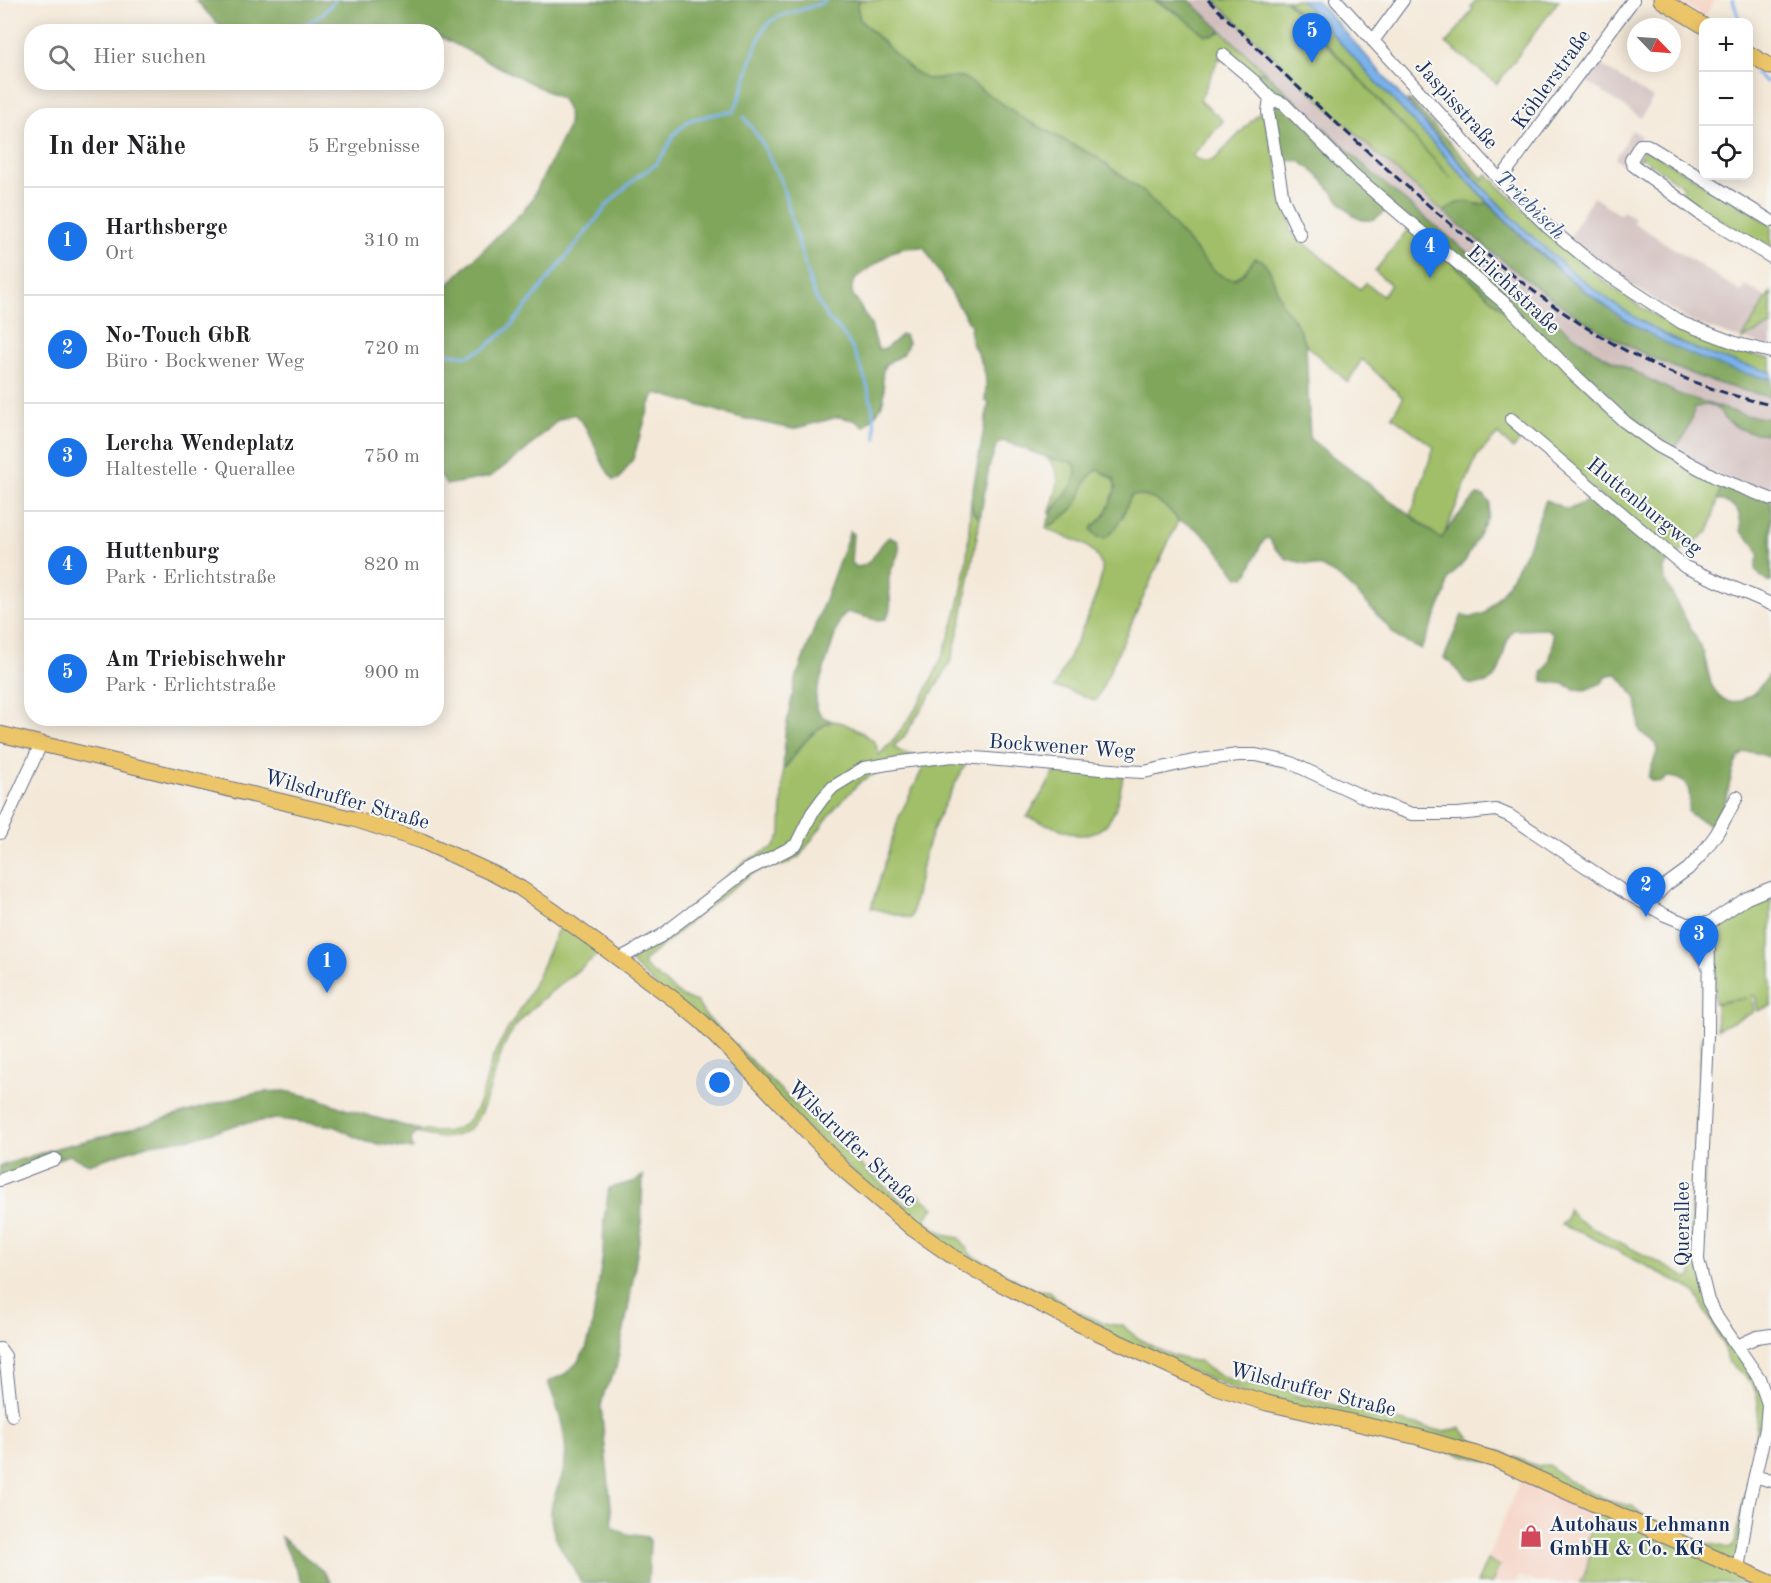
<!DOCTYPE html>
<html lang="de">
<meta charset="utf-8">
<style>
:root{--surface:#fff;--page:#f2f2f2;--text:#202124;--muted:#757577;--line:#e0e0e0;--accent:#1a73e8}
body{margin:0;font-family:"Old Standard TT",serif;background:var(--page);color:var(--text)}
.controls{position:absolute;right:18px;top:18px;display:grid;overflow:hidden;border-radius:12px;box-shadow:0 3px 15px #0003}
.controls button{width:54px;height:54px;display:grid;place-items:center;padding:0;border:0;border-bottom:2px solid var(--line);background:var(--surface);color:var(--text);font:30px sans-serif}
.compass{position:absolute;left:1627px;top:18px;width:54px;height:54px;border-radius:50%;background:var(--surface);box-shadow:0 3px 15px #0003;rotate:115deg}
.you{position:absolute;left:720px;top:1083px;width:21px;height:21px;margin:-15px;border:4px solid #fff;border-radius:50%;background:#1a73e8;box-shadow:0 0 0 9px #1a73e833}
.badge{display:grid;place-items:center;width:39px;height:39px;border-radius:50%;background:var(--accent);color:#fff;font-size:20px;font-weight:700}
.pin{position:absolute;translate:-50% -50px;filter:drop-shadow(0 2px 3px #0008)}
.pin::after{content:'';position:absolute;top:32px;width:21px;height:18px;background:inherit;clip-path:polygon(0 0,100% 0,50% 100%)}
.list{margin:0;padding:0;list-style:none}
h2{display:flex;justify-content:space-between;align-items:center;height:78px;margin:0;padding:0 24px;font-size:26px}
h2 small{font-size:20px;font-weight:400;color:var(--muted)}
.list li{display:grid;grid-template-columns:39px 1fr auto;gap:18px;align-items:center;box-sizing:border-box;height:108px;padding:0 24px;border-top:2px solid var(--line)}
.list b{display:block;font-size:22px;white-space:nowrap}
.list p{margin:0;font-size:20px;white-space:nowrap;color:var(--muted)}
.list em{font-size:20px;font-style:normal;color:var(--muted)}
.icon{flex:none;width:33px;height:33px;fill:none;stroke:currentColor;stroke-width:2;stroke-linecap:round;stroke-linejoin:round}
.map{position:relative;flex:none;width:1771px;height:1583px;overflow:hidden}
.search{position:absolute;background:var(--surface);box-shadow:0 3px 15px #0003;left:24px;top:24px;width:420px;height:66px;display:flex;align-items:center;gap:15px;box-sizing:border-box;padding:0 21px;border-radius:24px;color:var(--muted);font-size:22px}
.panel{position:absolute;background:var(--surface);box-shadow:0 3px 15px #0003;left:24px;top:108px;width:420px;height:618px;border-radius:24px}
.map>svg:first-child{display:block}
</style>
<div class="map">
<svg width="1771" height="1583" viewBox="0 0 1771 1583">
<rect width="100%" height="100%" fill="#f6f6f2"/>
<filter id="ink" filterUnits="userSpaceOnUse"><feTurbulence type="fractalNoise" baseFrequency=".0167" numOctaves="2"/><feDisplacementMap in="SourceGraphic" scale="12" xChannelSelector="R" yChannelSelector="G"/><feConvolveMatrix kernelMatrix="1 2 1 2 8 2 1 2 1" color-interpolation-filters="sRGB"/></filter>
<filter id="wash" filterUnits="userSpaceOnUse"><feTurbulence type="fractalNoise" baseFrequency=".008" numOctaves="4" result="noise"/><feDisplacementMap in="SourceGraphic" scale="24" xChannelSelector="R" yChannelSelector="G"/><feGaussianBlur stdDeviation="1.35" result="paint"/><feColorMatrix in="noise" values="0 0 0 0 0 0 0 0 0 0 0 0 0 0 0 0 0 1.4 0 .05"/><feComposite in="paint" operator="in"/></filter>
<g filter="url(#wash)">
<rect width="100%" height="100%" fill="#f4e9d9"/>
<path fill="#f6d2c4" d="M 1677,0 L 1715,0 L 1705,17 Z
M 1524,1471 L 1599,1505 L 1589,1534 L 1588,1567 L 1585,1576 L 1579,1583 L 1538,1583 L 1519,1575 L 1515,1583 L 1492,1583 L 1499,1566 L 1487,1560 Z"/>
<path fill="#d1bfbe" d="M 1189,0 L 1214,0 L 1375,152 L 1444,212 L 1567,309 L 1605,334 L 1747,392 L 1771,397 L 1771,499 L 1665,450 L 1695,399 L 1678,394 L 1598,353 L 1520,296 L 1374,175 Z
M 1596,62 L 1653,98 L 1641,118 L 1583,79 Z
M 1632,130 L 1641,136 L 1624,165 L 1615,159 Z
M 1593,197 L 1620,214 L 1623,211 L 1635,218 L 1633,222 L 1741,292 L 1746,285 L 1767,298 L 1742,338 L 1771,326 L 1771,347 L 1742,339 L 1691,322 L 1623,280 L 1569,238 Z"/>
<path fill="#a1bf67" stroke="#5e7762" stroke-width="1.5" d="M 860,0 L 1154,0 L 1213,35 L 1222,31 L 1266,73 L 1259,72 L 1255,75 L 1219,58 L 1200,100 L 1223,121 L 1192,156 C 1199,161 1205,162 1214,160 L 1263,109 L 1291,222 L 1290,231 L 1360,289 L 1366,283 L 1382,296 L 1391,285 L 1375,271 L 1412,224 L 1615,414 L 1723,482 L 1709,531 L 1677,555 L 1524,436 L 1513,449 L 1498,434 L 1477,456 L 1442,540 L 1411,515 L 1434,447 L 1392,416 L 1403,398 L 1362,359 L 1348,382 L 1306,345 L 1296,323 L 1283,306 L 1269,269 L 1255,258 L 1243,274 L 1234,279 L 1225,278 L 1213,270 L 1146,194 L 1096,157 L 1026,120 L 963,77 L 926,79 L 913,71 L 860,20 L 857,6 Z
M 1214,0 L 1285,0 L 1451,178 L 1287,0 L 1301,0 L 1488,203 C 1466,208 1467,196 1444,212 L 1375,152 Z
M 1476,0 L 1559,0 L 1497,84 L 1446,43 L 1455,33 L 1473,9 L 1471,7 Z
M 1407,100 L 1413,103 L 1483,179 L 1487,174 C 1555,241 1626,313 1718,345 C 1735,352 1753,355 1771,359 L 1771,372 C 1745,365 1718,359 1693,348 C 1575,297 1488,195 1407,100 Z
M 1644,148 L 1771,224 L 1771,254 L 1680,194 L 1684,187 L 1641,157 L 1636,163 Z
M 1771,292 L 1771,326 L 1742,339 L 1767,298 Z
M 1046,457 C 1056,460 1067,459 1075,464 C 1081,483 1061,501 1049,514 C 1056,492 1066,475 1046,457 Z
M 1099,470 L 1114,479 C 1118,494 1107,520 1092,526 L 1123,518 L 1127,504 L 1132,495 C 1150,494 1169,505 1178,521 L 1096,701 L 1066,689 L 1054,688 C 1065,666 1105,587 1102,566 C 1101,563 1097,557 1095,554 C 1084,539 1061,538 1046,528 L 1047,524 L 1052,525 C 1060,519 1069,513 1075,506 C 1084,494 1083,475 1099,470 Z
M 971,500 L 973,512 L 980,519 L 962,617 L 952,658 L 942,677 L 903,738 L 894,746 C 904,761 952,757 969,758 C 952,790 933,822 924,857 C 919,877 916,897 911,918 L 871,908 L 899,817 L 923,768 L 922,764 L 882,770 L 861,781 L 835,808 L 799,857 L 784,865 L 768,867 L 751,874 L 703,911 L 644,961 L 644,966 L 683,997 L 697,1002 L 704,1014 L 804,1113 L 809,1118 L 819,1122 L 828,1136 L 906,1205 L 917,1193 L 934,1208 L 926,1217 L 927,1223 L 948,1236 L 960,1238 L 970,1254 L 1029,1287 L 1036,1290 L 1050,1291 C 1063,1307 1102,1327 1123,1325 C 1136,1341 1180,1362 1200,1361 C 1216,1380 1257,1389 1281,1385 L 1294,1395 L 1349,1409 L 1358,1411 L 1371,1407 L 1378,1414 L 1385,1417 L 1428,1428 L 1445,1432 L 1460,1428 L 1473,1441 L 1531,1464 L 1539,1466 L 1549,1465 L 1567,1480 L 1612,1502 L 1632,1506 L 1644,1516 L 1681,1534 L 1700,1542 L 1730,1548 L 1735,1543 L 1755,1446 L 1758,1401 L 1756,1393 L 1753,1385 L 1745,1376 L 1727,1361 L 1723,1343 L 1696,1294 L 1689,1288 L 1587,1235 L 1561,1225 L 1567,1219 L 1568,1209 L 1578,1220 L 1687,1278 L 1692,1277 L 1691,1211 L 1702,1037 L 1708,1036 L 1701,1276 L 1768,1404 L 1738,1569 L 1748,1573 L 1745,1583 L 1579,1583 C 1592,1568 1587,1551 1589,1533 C 1590,1523 1595,1514 1598,1505 L 1524,1471 L 1267,1403 L 1073,1321 L 912,1228 L 621,953 L 646,942 L 698,901 L 744,862 L 774,847 L 781,834 L 783,771 L 807,739 L 822,726 L 832,721 L 843,723 L 861,732 L 875,742 L 879,755 C 928,707 957,632 966,565 C 969,543 969,522 971,500 Z
M 1059,766 L 1124,771 C 1118,800 1116,836 1077,835 L 1027,817 Z
M 1771,891 L 1771,1006 L 1758,1011 L 1755,996 L 1752,996 L 1754,1011 L 1752,1013 L 1717,1029 L 1716,1004 L 1747,998 L 1714,1003 L 1716,969 L 1713,952 L 1720,936 L 1717,923 L 1723,916 Z
M 560,924 L 601,952 C 573,975 528,1005 509,1036 C 494,1061 489,1112 469,1129 C 452,1142 435,1138 416,1133 L 419,1130 C 434,1132 450,1135 463,1125 C 481,1112 485,1083 491,1063 C 498,1041 513,1023 524,1003 C 538,978 549,950 560,924 Z
M 1487,1560 L 1499,1566 L 1492,1583 L 1477,1583 Z"/>
<path fill="#80a65c" stroke="#4e6a5d" stroke-width="1.5" d="M 196,0 L 860,0 L 857,6 L 860,20 L 913,71 L 927,79 L 963,77 L 1026,120 L 1096,157 L 1146,194 L 1213,270 L 1225,278 L 1234,279 L 1243,274 L 1255,258 L 1262,260 L 1269,269 L 1283,306 L 1296,323 L 1306,345 L 1310,439 L 1441,539 L 1456,518 L 1477,495 L 1484,496 L 1490,503 L 1488,517 L 1465,561 L 1448,579 L 1446,593 L 1421,649 L 1398,638 L 1361,597 L 1338,576 L 1321,567 L 1287,559 L 1274,547 L 1269,538 L 1266,538 C 1255,550 1254,566 1245,577 L 1238,577 C 1225,560 1201,523 1178,521 C 1169,506 1150,494 1132,495 C 1123,511 1121,527 1105,538 L 1097,537 L 1091,529 L 1105,515 L 1111,501 L 1116,488 L 1114,479 L 1099,470 C 1083,475 1084,494 1075,506 C 1068,513 1060,520 1052,525 L 1047,524 C 1052,504 1082,487 1075,464 C 1068,460 1060,461 1052,459 C 1035,454 1020,446 1002,441 L 997,444 L 989,467 L 980,519 L 973,512 L 971,500 L 989,402 L 985,401 C 986,389 987,377 983,367 C 978,350 967,344 971,326 L 924,247 L 905,248 L 894,251 L 857,277 L 852,285 L 852,293 L 871,325 L 878,349 L 885,349 L 901,335 L 904,335 L 908,342 C 904,363 890,355 884,368 C 879,377 886,386 884,396 C 883,409 872,418 864,427 L 854,420 L 838,417 L 793,429 L 742,418 L 657,393 L 652,398 L 633,459 L 619,479 L 614,480 C 596,461 594,430 574,414 L 558,420 L 525,451 L 490,477 L 446,485 L 442,477 L 437,474 C 436,467 436,459 436,452 C 438,442 446,439 436,428 L 437,295 L 522,212 L 531,201 L 567,129 C 570,117 569,110 562,99 L 437,35 L 436,32 L 224,31 Z
M 1154,0 L 1189,0 L 1222,31 L 1213,35 L 1205,35 L 1175,11 Z
M 1260,72 L 1266,73 L 1374,175 L 1520,296 L 1598,353 L 1678,394 L 1744,415 L 1771,419 L 1771,434 L 1755,433 L 1740,429 L 1724,419 C 1720,406 1706,402 1695,408 L 1686,433 L 1675,448 L 1665,450 L 1569,370 L 1390,206 C 1363,240 1344,206 1326,184 C 1322,178 1307,166 1301,162 C 1296,159 1288,161 1282,161 L 1273,110 L 1276,105 L 1255,75 Z
M 1466,201 L 1479,205 L 1488,203 C 1560,281 1663,360 1771,379 L 1771,397 C 1713,385 1656,363 1605,333 C 1547,300 1495,254 1444,212 L 1455,204 Z
M 1723,482 L 1771,499 L 1771,582 L 1762,578 L 1755,569 L 1759,554 L 1754,544 L 1741,531 C 1741,509 1738,507 1718,499 Z
M 1597,496 L 1671,558 L 1664,568 L 1665,581 L 1703,651 L 1711,684 L 1718,696 L 1729,702 L 1741,701 L 1755,693 L 1771,673 L 1771,758 C 1765,756 1754,751 1748,752 C 1726,754 1732,814 1712,826 L 1691,815 L 1688,811 C 1692,792 1690,778 1667,777 L 1662,782 L 1652,781 L 1648,777 L 1657,752 L 1657,743 C 1629,728 1643,728 1637,703 C 1635,693 1623,682 1617,674 L 1608,675 L 1602,683 L 1585,690 L 1574,689 L 1565,684 L 1543,681 L 1542,673 C 1550,665 1555,643 1552,632 L 1547,629 L 1513,630 C 1499,646 1507,684 1479,684 C 1476,684 1473,685 1470,684 C 1462,682 1460,672 1455,667 C 1452,664 1447,661 1444,658 L 1462,615 L 1470,618 L 1485,613 L 1504,590 L 1527,550 L 1546,500 L 1568,510 Z
M 850,531 L 853,534 L 851,562 L 857,567 C 875,565 876,546 889,537 L 898,541 C 903,553 891,565 889,577 C 887,593 895,604 886,619 L 876,620 L 847,612 L 840,619 L 816,694 L 816,709 L 823,717 L 832,721 C 810,732 796,750 783,771 L 785,734 L 795,681 Z
M 285,1091 L 317,1098 L 345,1109 L 419,1130 L 411,1139 L 413,1149 L 366,1142 L 334,1126 L 277,1119 L 239,1124 L 193,1138 L 150,1144 L 89,1164 L 69,1155 L 0,1180 L 0,1166 L 60,1147 L 110,1135 L 241,1096 L 264,1092 Z
M 643,1175 L 641,1228 L 628,1310 L 615,1372 L 605,1390 L 601,1406 L 613,1527 C 623,1535 634,1535 647,1537 L 650,1541 L 648,1583 L 581,1583 C 571,1561 552,1542 551,1516 C 550,1502 558,1489 562,1476 C 572,1445 559,1411 548,1382 L 565,1374 L 577,1363 L 586,1349 L 591,1332 L 603,1254 L 604,1220 L 609,1188 L 636,1181 Z
M 280,1536 L 324,1572 L 331,1583 L 303,1583 Z"/>
<path fill="#7ab1e9" stroke="#4a70a4" stroke-width="1.5" d="M 1301,0 L 1316,0 C 1423,115 1518,251 1656,330 C 1692,351 1731,362 1771,372 L 1771,379 C 1630,354 1526,245 1434,144 C 1389,96 1345,48 1301,0 Z"/>
<g fill="none" stroke-linecap="round" stroke-linejoin="round">
<path stroke="#7ab1e9" stroke-width="3" d="M 1733,0 L 1740,22
M 291,32 L 322,15 L 335,0
M 1755,73 L 1766,82
M 744,117 L 761,141 L 781,181 L 805,266
M 807,271 C 810,287 818,304 827,317 C 833,325 841,330 846,338 C 865,369 874,402 876,439
M 436,352 L 468,356 L 486,347 L 510,327 L 610,202 L 638,176 L 655,165 L 665,152 L 675,133 L 690,120 L 720,113 L 733,112 C 747,91 753,30 774,19 C 790,10 811,11 826,0"/>
</g>
</g>
<g filter="url(#ink)">
<g fill="none" stroke-linecap="round" stroke-linejoin="round">
<g stroke="#677089" stroke-width="14">
<path id="minor" d="M 1336,0 L 1500,180 L 1548,227 L 1598,268 L 1682,323 L 1738,344 L 1771,352
M 1373,41 L 1403,0
M 1223,55 L 1254,81 L 1270,98 L 1284,104 L 1352,173 L 1508,306 L 1569,370 L 1625,422 L 1658,446 L 1717,478 L 1771,499
M 1270,98 L 1268,112 L 1283,199 L 1300,235
M 1500,180 L 1633,0
M 1771,221 L 1647,145 L 1640,145 L 1631,160 L 1633,165 L 1703,216 L 1771,257
M 1511,419 L 1685,567 L 1771,604
M 0,833 L 41,744
M 1647,905 L 1666,885 L 1688,869 L 1702,854 L 1717,833 L 1737,797
M 1709,923 L 1708,1036 L 1698,1260 L 1708,1301 L 1718,1319 L 1759,1378 L 1768,1404 L 1766,1429 L 1749,1501 L 1738,1569
M 1709,923 L 1747,898 L 1771,888
M 1687,924 L 1698,950 L 1709,967
M 619,959 L 661,936 L 747,870 L 796,845 L 812,813 L 823,798 L 833,787 L 864,768 L 900,762 L 953,756 L 1124,771 L 1144,772 L 1193,761 L 1238,755 L 1256,755 L 1289,762 L 1368,799 L 1412,814 L 1458,814 L 1496,810 L 1510,816 L 1624,892 L 1665,915 L 1687,924 L 1709,923
M 0,1180 L 55,1159
M 1737,1346 L 1757,1337 L 1771,1335
M 0,1349 L 5,1356 L 12,1415
M 1755,1476 L 1771,1481"/>
</g>
<g stroke="#677089" stroke-width="17">
<path id="major" d="M 1661,0 L 1704,26
M 1748,53 L 1771,67
M 0,734 L 354,819 L 422,841 L 494,874 L 520,888 L 555,912 L 679,1003 L 702,1022 L 729,1049 L 845,1171 L 912,1228 L 952,1256 L 988,1277 L 1073,1321 L 1213,1386 L 1267,1403 L 1418,1437 L 1496,1460 L 1771,1583"/>
</g>
<use href="#minor" stroke="#fff" stroke-width="12"/>
<use href="#major" stroke="#edc569" stroke-width="15"/>
<path stroke="#1b2f5e" stroke-width="3" stroke-dasharray="9 4.5" stroke-linecap="butt" d="M 1208,0 C 1281,72 1356,143 1434,210 C 1539,300 1632,374 1771,405"/>
</g>
</g>
<defs>
<g id="shop-bare" transform="scale(1.8)"><path d="M-5-2.5h2.3a2.7 3.5 0 0 1 5.4 0H5L5.5 6h-11ZM-1.5-2.5h3a1.5 2.3 0 0 0-3 0Z" fill="#d1495b" stroke="#f6f6f2" stroke-width="2.5" paint-order="stroke"/></g>
</defs>
<g fill-rule="evenodd">
<use href="#shop-bare" x="1531" y="1536"/>
</g>
<g text-anchor="middle" stroke-width="4.5" stroke-linejoin="round" paint-order="stroke">
<g font-size="21" fill="#1b2f5e" stroke="#f6f6f2">
<text transform="translate(1551 79) rotate(-54)" y="7">Köhlerstraße</text>
<text transform="translate(1457 104) rotate(48)" y="7">Jaspisstraße</text>
<text transform="translate(1514 289) rotate(43)" y="7">Erlichtstraße</text>
<text transform="translate(1645 506) rotate(39)" y="7">Huttenburgweg</text>
<text transform="translate(1062 746) rotate(4)" y="7">Bockwener Weg</text>
<text transform="translate(347 799) rotate(16)" y="7">Wilsdruffer Straße</text>
<text transform="translate(853 1143) rotate(44)" y="7">Wilsdruffer Straße</text>
<text transform="translate(1682 1224) rotate(-90)" y="7">Querallee</text>
<text transform="translate(1313 1389) rotate(14)" y="7">Wilsdruffer Straße</text>
</g>
<g font-size="21" font-weight="bold" fill="#1b2f5e" stroke="#f6f6f2" text-anchor="start">
<text x="1549" y="1531">Autohaus Lehmann<tspan x="1549" dy="24">GmbH &amp; Co. KG</tspan></text>
</g>
<g font-size="22" font-style="italic" fill="#385688" stroke="#f6f6f2">
<text transform="translate(1531 204) rotate(44)" y="8">Triebisch</text>
</g>
</g>
</svg>
<div class="controls">
<button>+</button>
<button>−</button>
<button><svg class="icon" aria-label="locate" viewBox="0 0 24 24"><circle cx="12" cy="12" r="6"/><path d="M12 2v4M12 18v4M2 12h4M18 12h4"/></svg></button>
</div>
<svg class="compass" viewBox="-18 -18 36 36"><path d="M0-13l5 13h-10z" fill="#e53935"/><path d="M0 13l5-13h-10z" fill="#757577"/></svg>
<div class="you"></div>
<div class="pin badge" style="left:327px;top:993px">1</div>
<div class="pin badge" style="left:1646px;top:917px">2</div>
<div class="pin badge" style="left:1699px;top:966px">3</div>
<div class="pin badge" style="left:1430px;top:278px">4</div>
<div class="pin badge" style="left:1312px;top:63px">5</div>
<div class="search"><svg class="icon" aria-label="search" viewBox="0 0 24 24"><circle cx="10" cy="10" r="6"/><path d="M15 15l6 6"/></svg>Hier suchen</div>
<section class="panel">
<h2>In der Nähe<small>5 Ergebnisse</small></h2>
<ul class="list">
<li><span class="badge">1</span><div><b>Harthsberge</b><p>Ort</p></div><em>310 m</em></li>
<li><span class="badge">2</span><div><b>No-Touch GbR</b><p>Büro · Bockwener Weg</p></div><em>720 m</em></li>
<li><span class="badge">3</span><div><b>Lercha Wendeplatz</b><p>Haltestelle · Querallee</p></div><em>750 m</em></li>
<li><span class="badge">4</span><div><b>Huttenburg</b><p>Park · Erlichtstraße</p></div><em>820 m</em></li>
<li><span class="badge">5</span><div><b>Am Triebischwehr</b><p>Park · Erlichtstraße</p></div><em>900 m</em></li>
</ul>
</section>
</div>
